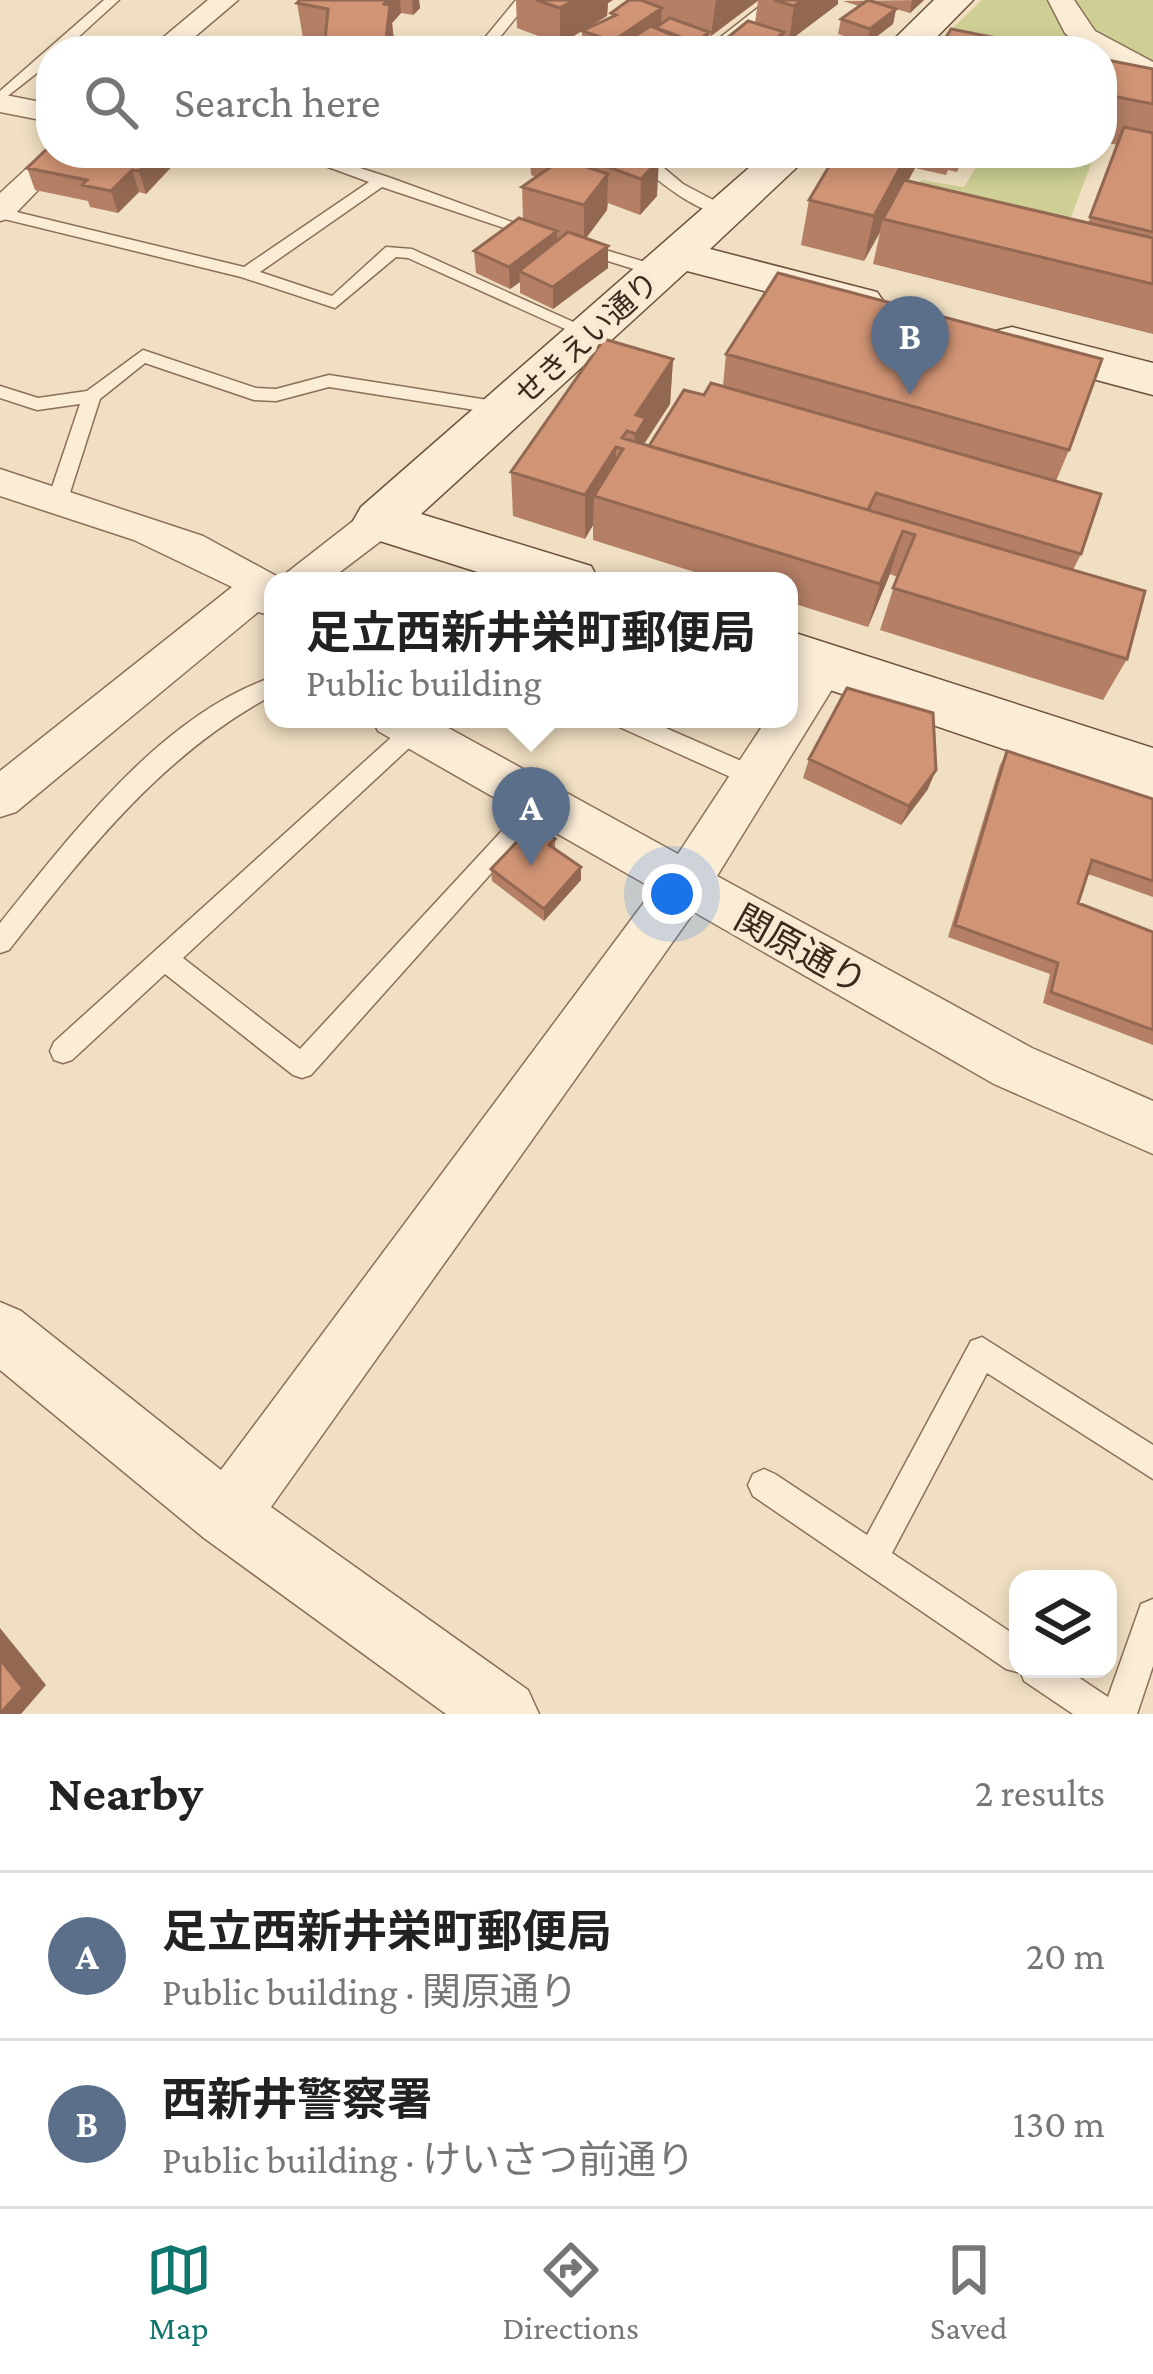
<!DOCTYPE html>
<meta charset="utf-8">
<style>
:root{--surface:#fff;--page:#f2f2f2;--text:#222;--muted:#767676;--line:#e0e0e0;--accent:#0f766e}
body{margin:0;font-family:"Crimson Pro","Noto Sans JP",serif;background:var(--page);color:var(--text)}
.controls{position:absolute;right:36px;bottom:36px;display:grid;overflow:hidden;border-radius:24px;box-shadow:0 6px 18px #0003}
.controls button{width:108px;height:108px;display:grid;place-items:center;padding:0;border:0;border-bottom:3px solid var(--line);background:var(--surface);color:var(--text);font:60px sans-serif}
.you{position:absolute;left:672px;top:894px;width:42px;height:42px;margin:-30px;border:9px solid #fff;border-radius:50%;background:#1a73e8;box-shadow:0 0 0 18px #1a73e833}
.badge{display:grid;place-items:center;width:78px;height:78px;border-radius:50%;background:var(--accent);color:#fff;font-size:39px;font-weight:700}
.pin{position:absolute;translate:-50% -99px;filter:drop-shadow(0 3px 6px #0008)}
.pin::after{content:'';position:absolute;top:63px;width:42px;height:36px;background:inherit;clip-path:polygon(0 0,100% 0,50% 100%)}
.popup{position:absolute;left:264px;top:572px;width:534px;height:156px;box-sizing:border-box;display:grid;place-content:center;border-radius:24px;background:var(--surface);filter:drop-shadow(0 3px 9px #0005);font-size:39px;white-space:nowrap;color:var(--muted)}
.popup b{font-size:45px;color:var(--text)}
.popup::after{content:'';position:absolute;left:50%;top:100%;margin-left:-24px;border:24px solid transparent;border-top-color:var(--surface)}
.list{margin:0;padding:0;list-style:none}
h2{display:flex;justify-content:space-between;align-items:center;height:156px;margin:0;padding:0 48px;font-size:51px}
h2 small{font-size:39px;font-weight:400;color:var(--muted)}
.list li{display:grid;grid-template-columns:78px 1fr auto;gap:36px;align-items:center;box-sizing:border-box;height:168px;padding:0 48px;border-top:3px solid var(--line)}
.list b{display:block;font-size:45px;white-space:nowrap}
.list p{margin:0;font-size:39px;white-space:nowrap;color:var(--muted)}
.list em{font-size:39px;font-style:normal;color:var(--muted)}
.icon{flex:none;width:66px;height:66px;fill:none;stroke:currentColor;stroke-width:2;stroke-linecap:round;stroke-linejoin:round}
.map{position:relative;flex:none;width:1153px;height:1714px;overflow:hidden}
.search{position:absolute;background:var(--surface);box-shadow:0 6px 18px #0003;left:36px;right:36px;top:36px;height:132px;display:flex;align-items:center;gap:30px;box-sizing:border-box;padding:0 42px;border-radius:48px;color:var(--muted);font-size:45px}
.sheet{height:492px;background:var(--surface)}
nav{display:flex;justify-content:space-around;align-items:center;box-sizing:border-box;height:168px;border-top:3px solid var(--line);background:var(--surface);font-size:33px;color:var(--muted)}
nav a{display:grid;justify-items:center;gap:6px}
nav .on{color:var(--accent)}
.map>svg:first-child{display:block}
</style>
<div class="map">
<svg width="1153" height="1714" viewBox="0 0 1153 1714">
<rect width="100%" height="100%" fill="#f0dfc2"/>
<path fill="#cdcf95" d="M 982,0 L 1153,0 L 1153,86 C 1138,76 1122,60 1105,53 C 1065,36 980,70 942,38 Z
M 985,153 L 1095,154 L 1053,264 L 904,219 L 921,180 L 964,187 Z"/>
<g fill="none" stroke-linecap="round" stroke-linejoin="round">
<g stroke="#8b6f58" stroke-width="3">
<path id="lane" d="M 104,0 L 119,0 L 63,51 L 51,51 L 51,62 L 0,102 L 0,91 Z
M 516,0 L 530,0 L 492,47 L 497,51 L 479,51 L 479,45 Z
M 768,0 L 783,0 L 719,51 L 703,51 Z
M 290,153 L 313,153 L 388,177 L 548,235 L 534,238 L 382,187 L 260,272 L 332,296 L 386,247 L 412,249 L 600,334 L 591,339 L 585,338 L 408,258 L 396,257 L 335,308 L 241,277 L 0,218 L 0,208 L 244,267 L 369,182 Z
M 629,153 L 646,153 L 683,184 L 734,211 C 710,226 646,173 629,153 Z
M 579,242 L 665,268 L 667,272 L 659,277 L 573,250 L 571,247 Z
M 143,350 L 256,388 L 276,389 L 329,375 L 507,403 L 516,409 L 507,415 L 329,387 L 276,401 L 254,400 L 145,363 L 100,399 L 67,502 L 64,507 L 50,507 L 47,502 L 80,404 L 37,410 L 0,398 L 0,386 L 38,398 L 87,391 Z
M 273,677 L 273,695 C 161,755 86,852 9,950 L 0,953 L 0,923 C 72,834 161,715 273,677 Z
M 612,719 L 645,719 L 762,770 L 766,777 L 762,784 L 746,784 L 615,725 Z
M 413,722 L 421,725 L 424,731 L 421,737 L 183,958 L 300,1049 L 533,797 L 549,797 L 553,804 L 311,1075 L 302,1078 L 293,1075 L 165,974 L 72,1060 L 63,1063 L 54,1060 L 50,1051 L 54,1042 L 405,725 Z
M 982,1337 L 1153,1445 L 1153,1479 L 987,1373 L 892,1553 L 1018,1637 L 1018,1669 L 1066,1669 L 1108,1697 L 1141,1604 L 1153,1599 L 1153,1666 L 1137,1714 L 1073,1714 L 1024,1681 L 1021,1673 L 1006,1669 L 753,1496 L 748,1485 L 753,1474 L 764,1469 L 775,1474 L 867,1535 L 971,1341 Z"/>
</g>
<g stroke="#8b6f58" stroke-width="3">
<path id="street" d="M 208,0 L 238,0 L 178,51 L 147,51 Z
M 1048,0 L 1074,0 L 1095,31 L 1153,62 L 1153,80 L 1102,61 L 1102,51 L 1086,51 L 1065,33 Z
M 908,37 L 946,45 L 950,51 L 898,51 L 894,45 Z
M 0,94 L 51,104 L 51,122 L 0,112 Z
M 51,146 L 51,153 L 74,153 L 11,218 L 0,221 L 0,193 Z
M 0,469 L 203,536 L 280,578 L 366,511 L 380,507 L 394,511 L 400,521 L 394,531 L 328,581 L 273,581 L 273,616 L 258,612 L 16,812 L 0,817 L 0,771 L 232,587 L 134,540 L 0,496 Z
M 825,648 L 840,653 L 847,665 L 717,876 L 1032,1048 L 1153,1101 L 1153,1154 L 994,1084 L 694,912 L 271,1507 L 528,1690 L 539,1714 L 446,1714 L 204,1538 L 0,1370 L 0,1302 L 21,1311 L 221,1470 L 654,889 L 378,731 L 372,719 L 432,719 L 678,854 L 767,719 L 789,719 C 789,689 793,659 825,648 Z"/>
</g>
<g stroke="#6d503b" stroke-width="3">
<path id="secondary" d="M 934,0 L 973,0 L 923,51 L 882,51 Z
M 766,153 L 812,153 L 710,249 L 877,292 L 884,302 L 877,312 L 860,316 L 687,271 L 421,514 L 591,566 L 599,581 L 506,581 L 361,535 L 353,521 L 361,507 Z
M 1012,327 L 1153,363 L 1153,395 L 995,353 L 988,342 L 995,331 Z
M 789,631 L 1153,748 L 1153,800 L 789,676 Z"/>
</g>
<use href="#lane" fill="#fbecd6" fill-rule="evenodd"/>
<use href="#street" fill="#fbecd6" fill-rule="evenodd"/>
<use href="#secondary" fill="#fbecd6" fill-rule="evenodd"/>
</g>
<path fill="#b47f65" d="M 300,0 L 419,0 L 420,8 L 413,15 L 401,13 L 392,23 L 394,40 L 402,40 L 403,51 L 324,51 L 325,42 L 303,38 L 297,3 Z
M 516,0 L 613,0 L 608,3 L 607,16 L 560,44 L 517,28 Z
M 629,0 L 838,0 L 838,4 L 789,41 L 783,39 L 782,47 L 755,23 L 758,1 L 711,36 L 709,35 L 708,40 L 700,47 L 709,51 L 623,51 L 623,49 L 621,51 L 595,51 L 582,47 L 582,31 L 611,17 L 611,13 Z
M 924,0 L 910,13 L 896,9 L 893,24 L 867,44 L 838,34 L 841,19 L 859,6 L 843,1 Z
M 1102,59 L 1153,69 L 1153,334 L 873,264 L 880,233 L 864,261 L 801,245 L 809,200 L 837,153 L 966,153 L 957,172 L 948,170 L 946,175 L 915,168 L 908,181 L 1088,223 L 1118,145 L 1102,142 Z
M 530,153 L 638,153 L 657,196 L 640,215 L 608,203 L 607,210 L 586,238 L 608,268 L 553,309 L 520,293 L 520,282 L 510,289 L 476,273 L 474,251 L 523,219 L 522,187 L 536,177 L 531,175 Z
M 177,161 L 146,194 L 139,192 L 118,213 L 90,207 L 88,201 L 35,190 L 27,168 Z
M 726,354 L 1069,450 L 1056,481 L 1081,554 L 1073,570 L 1127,659 L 1103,700 L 880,630 L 897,577 L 890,574 L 868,627 L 789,602 L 789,581 L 723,581 L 593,540 L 593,525 L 585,539 L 513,516 L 511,472 L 673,359 L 670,404 L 644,444 L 649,446 L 704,395 L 723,386 Z
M 1007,751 L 1153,799 L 1153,897 L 1088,874 L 1078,903 L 1153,932 L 1153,1045 L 1043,1003 L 1050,974 L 948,937 L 1000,765 Z
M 809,759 L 928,789 L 901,825 L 803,778 Z
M 555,839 L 555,849 L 581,867 L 581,880 L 544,921 L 492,881 L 491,869 Z"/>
<path fill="#926852" d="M 381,0 L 400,0 L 401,13 L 392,23 L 394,41 L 387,47 Z
M 412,0 L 419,0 L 420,8 L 413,15 Z
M 575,0 L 613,0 L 608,3 L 607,16 L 560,44 L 560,8 Z
M 716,0 L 758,0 L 711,36 Z
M 802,0 L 838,0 L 838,4 L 789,41 L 794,6 Z
M 912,0 L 924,0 L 910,13 Z
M 662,8 L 661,23 L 629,45 L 624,43 L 623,49 L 621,51 L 613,51 L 613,41 Z
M 896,9 L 893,24 L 867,44 L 870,29 Z
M 709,32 L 708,40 L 694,51 L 694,44 Z
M 784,32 L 782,47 L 777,51 L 761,51 Z
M 157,153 L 175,153 L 177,161 L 146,194 L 139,171 Z
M 908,153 L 918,153 L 915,168 L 887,220 L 883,219 L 879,233 L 864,261 L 874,216 Z
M 659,160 L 657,196 L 640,215 L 641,179 Z
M 132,170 L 139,192 L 118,213 L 111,191 Z
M 608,174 L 607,210 L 584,241 L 584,205 Z
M 557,231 L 557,254 L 519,271 L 520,282 L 510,289 L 509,267 Z
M 608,246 L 608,268 L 553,309 L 553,287 Z
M 673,359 L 670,404 L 644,444 L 633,478 L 636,415 Z
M 616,447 L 615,492 L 594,496 L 593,525 L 585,539 L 585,495 Z
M 903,531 L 890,574 L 868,627 L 880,584 Z
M 936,770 L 928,789 L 901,825 L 909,806 Z
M 581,867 L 581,880 L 544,921 L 544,909 Z
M 0,1628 L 46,1685 L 21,1714 L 0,1714 Z"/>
<path fill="#d19475" stroke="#926852" stroke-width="3" d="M 300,0 L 387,0 L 384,4 L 390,5 L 386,39 L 402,40 L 402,46 L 385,47 L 384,51 L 324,51 L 328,9 L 297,3 Z
M 536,0 L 575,0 L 560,8 Z
M 629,0 L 641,0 L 662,8 L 613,41 L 582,31 L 616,15 L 611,13 Z
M 774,0 L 802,0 L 794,6 Z
M 868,0 L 896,9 L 870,29 L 841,19 Z
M 670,18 L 709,32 L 694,44 L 655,28 Z
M 748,21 L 784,32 L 761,51 L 711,51 Z
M 651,26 L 689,40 L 683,39 L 661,51 L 643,51 L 624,43 Z
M 951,29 L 1061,51 L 938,51 Z
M 683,39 L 709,51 L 661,51 Z
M 1102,59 L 1153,69 L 1153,104 L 1102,94 Z
M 1124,127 L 1153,133 L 1153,232 L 1090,217 Z
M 51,145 L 51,153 L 125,153 L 133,155 L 135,153 L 157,153 L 139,171 L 132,170 L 111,191 L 82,185 L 87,180 L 27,168 Z
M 570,153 L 638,153 L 659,160 L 641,179 Z
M 837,153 L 908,153 L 874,216 L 809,200 Z
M 562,159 L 608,174 L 584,205 L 522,187 Z
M 904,180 L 1153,238 L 1153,284 L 883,219 Z
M 519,218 L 557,231 L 509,267 L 474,251 Z
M 568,232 L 608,246 L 553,287 L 519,271 Z
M 778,273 L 1102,359 L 1069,450 L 726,354 Z
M 604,339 L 673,359 L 636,415 L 646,418 L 636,434 L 627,431 L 622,438 L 1145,591 L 1127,659 L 893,588 L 915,535 L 903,531 L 880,584 L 594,496 L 623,449 L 616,447 L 585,495 L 511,472 Z
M 711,383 L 1101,494 L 1081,554 L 876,493 L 868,510 L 649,446 L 684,390 L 704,395 Z
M 847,688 L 933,713 L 936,770 L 909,806 L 809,759 Z
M 1007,751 L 1153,799 L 1153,881 L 1092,860 L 1078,903 L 1153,932 L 1153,1030 L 1051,992 L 1058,963 L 955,925 Z
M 533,825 L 555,839 L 549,845 L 581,867 L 544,909 L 491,869 Z
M 0,1659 L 23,1688 L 0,1714 Z"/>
<g text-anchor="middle" stroke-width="9" stroke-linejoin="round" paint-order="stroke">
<g font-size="30" fill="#3a291d" stroke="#f7e9d2">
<text transform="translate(587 338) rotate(-42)" y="10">せきえい通り</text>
</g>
<g font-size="36" fill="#3a291d" stroke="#f7e9d2">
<text transform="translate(801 949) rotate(29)" y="13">関原通り</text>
</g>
</g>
</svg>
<div class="controls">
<button><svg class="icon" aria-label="layers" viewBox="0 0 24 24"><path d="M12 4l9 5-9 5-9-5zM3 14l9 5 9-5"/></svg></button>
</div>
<div class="you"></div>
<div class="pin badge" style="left:531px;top:866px;background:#5c6f8a">A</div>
<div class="popup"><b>足立西新井栄町郵便局</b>Public building</div>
<div class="pin badge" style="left:910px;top:395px;background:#5c6f8a">B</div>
<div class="search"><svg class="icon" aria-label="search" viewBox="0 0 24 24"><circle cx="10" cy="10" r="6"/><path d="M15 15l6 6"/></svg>Search here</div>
</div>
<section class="sheet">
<h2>Nearby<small>2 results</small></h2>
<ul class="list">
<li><span class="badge" style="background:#5c6f8a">A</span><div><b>足立西新井栄町郵便局</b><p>Public building · 関原通り</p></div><em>20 m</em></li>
<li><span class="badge" style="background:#5c6f8a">B</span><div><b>西新井警察署</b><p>Public building · けいさつ前通り</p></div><em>130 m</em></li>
</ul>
</section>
<nav>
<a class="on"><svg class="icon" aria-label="map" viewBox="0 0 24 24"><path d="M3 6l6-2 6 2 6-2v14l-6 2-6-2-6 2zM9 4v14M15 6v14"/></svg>Map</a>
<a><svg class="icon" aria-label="directions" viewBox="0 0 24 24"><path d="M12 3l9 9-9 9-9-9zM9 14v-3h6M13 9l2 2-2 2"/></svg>Directions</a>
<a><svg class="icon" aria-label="saved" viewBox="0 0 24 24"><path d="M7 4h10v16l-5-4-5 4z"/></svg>Saved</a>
</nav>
